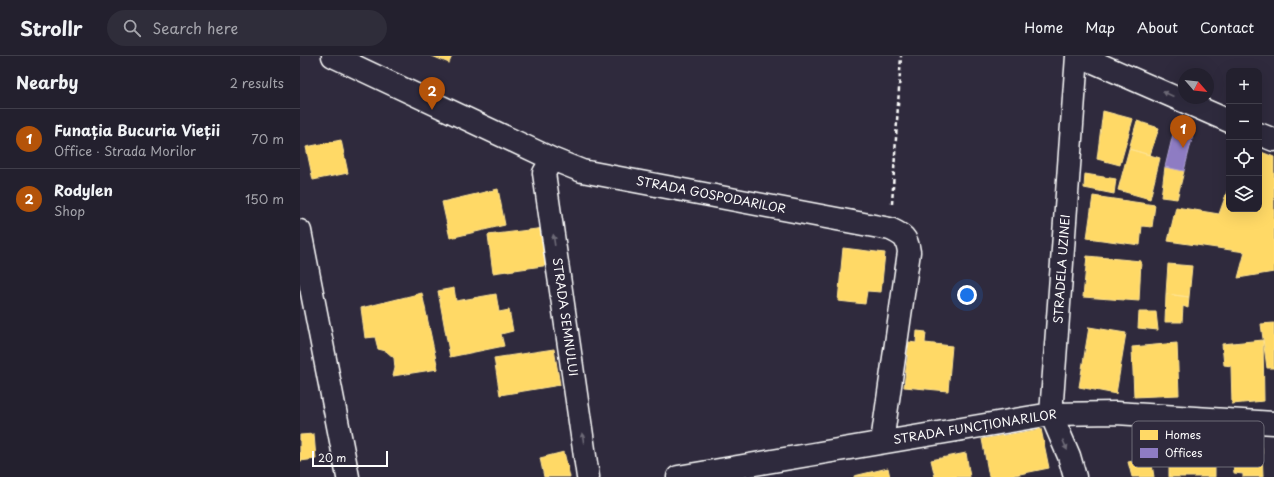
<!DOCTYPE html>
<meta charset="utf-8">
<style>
:root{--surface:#23202e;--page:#2f2d3a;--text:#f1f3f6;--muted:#a3a3aa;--line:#403e4a;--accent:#b45309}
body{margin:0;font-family:"Playpen Sans",sans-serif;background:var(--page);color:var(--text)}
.controls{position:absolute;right:12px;top:12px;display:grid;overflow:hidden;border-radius:8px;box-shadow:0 4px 16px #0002}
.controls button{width:36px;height:36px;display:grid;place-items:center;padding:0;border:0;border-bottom:1px solid var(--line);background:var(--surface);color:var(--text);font:20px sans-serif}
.compass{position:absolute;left:878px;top:12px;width:36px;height:36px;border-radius:50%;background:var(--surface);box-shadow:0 4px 16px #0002;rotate:118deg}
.scale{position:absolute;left:12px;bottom:10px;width:76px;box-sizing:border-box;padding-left:4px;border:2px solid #fff;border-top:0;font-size:11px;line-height:14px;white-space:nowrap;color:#fff;-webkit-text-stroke:3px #2f2a3d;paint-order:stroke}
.you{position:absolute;left:667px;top:239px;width:14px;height:14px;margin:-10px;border:3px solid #fff;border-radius:50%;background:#1a73e8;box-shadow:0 0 0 6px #1a73e833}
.badge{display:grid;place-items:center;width:26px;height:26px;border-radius:50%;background:var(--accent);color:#fff;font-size:13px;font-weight:700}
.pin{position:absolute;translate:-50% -33px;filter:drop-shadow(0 1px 2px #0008)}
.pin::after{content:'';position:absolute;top:21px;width:14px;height:12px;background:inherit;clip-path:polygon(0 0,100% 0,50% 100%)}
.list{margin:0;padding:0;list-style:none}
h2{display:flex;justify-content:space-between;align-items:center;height:52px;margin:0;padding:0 16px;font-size:17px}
h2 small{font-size:13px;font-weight:400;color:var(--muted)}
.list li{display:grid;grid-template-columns:26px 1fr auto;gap:12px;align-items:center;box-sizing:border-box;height:60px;padding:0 16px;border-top:1px solid var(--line)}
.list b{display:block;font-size:15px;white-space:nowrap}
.list p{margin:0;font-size:13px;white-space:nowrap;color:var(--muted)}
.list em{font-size:13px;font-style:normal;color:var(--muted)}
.icon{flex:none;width:22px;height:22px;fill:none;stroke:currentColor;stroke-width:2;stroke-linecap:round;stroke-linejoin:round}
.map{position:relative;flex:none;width:974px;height:421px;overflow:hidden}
header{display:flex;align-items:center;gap:24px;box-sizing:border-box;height:56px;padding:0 20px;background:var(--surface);border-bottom:1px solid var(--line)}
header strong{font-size:19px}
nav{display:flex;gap:22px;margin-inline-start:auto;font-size:14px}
.search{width:280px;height:36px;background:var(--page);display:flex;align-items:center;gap:10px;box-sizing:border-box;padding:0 14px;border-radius:22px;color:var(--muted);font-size:15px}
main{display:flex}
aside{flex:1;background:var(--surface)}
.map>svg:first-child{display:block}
</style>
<header>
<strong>Strollr</strong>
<div class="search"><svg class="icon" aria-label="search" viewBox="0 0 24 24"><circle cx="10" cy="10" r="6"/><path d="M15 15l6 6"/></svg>Search here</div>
<nav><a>Home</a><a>Map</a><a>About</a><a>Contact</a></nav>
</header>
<main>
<aside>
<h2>Nearby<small>2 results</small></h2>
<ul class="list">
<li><span class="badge">1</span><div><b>Funația Bucuria Vieții</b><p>Office · Strada Morilor</p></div><em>70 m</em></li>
<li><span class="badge">2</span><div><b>Rodylen</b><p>Shop</p></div><em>150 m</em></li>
</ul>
</aside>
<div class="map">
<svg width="974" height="421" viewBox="0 0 974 421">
<rect width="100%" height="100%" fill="#2f2a3d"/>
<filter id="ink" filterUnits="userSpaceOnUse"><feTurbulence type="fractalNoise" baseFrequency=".025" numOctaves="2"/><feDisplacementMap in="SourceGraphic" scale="8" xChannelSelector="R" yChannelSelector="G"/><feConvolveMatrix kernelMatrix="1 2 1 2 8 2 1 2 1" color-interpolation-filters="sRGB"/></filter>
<g filter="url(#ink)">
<path fill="#ffd966" stroke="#ffe494" d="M 132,0 L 152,0 L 149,7 Z
M 803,55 L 833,63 L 820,109 L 797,103 Z
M 837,65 L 859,72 L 850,99 L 829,93 Z
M 41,84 L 48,117 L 13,124 L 6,91 Z
M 829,93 L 860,102 L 850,143 L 818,134 Z
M 959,95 L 974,101 L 974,216 L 938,222 L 945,196 L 868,185 L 876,151 L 919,158 L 929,130 L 929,153 L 959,153 Z
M 865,111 L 884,115 L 877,143 L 861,141 Z
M 785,118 L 816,123 L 814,138 L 784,132 Z
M 198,133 L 205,169 L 150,182 L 142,146 Z
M 793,140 L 855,149 L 852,171 L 842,170 L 840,189 L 787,182 Z
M 245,172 L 250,209 L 193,217 L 188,179 Z
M 543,192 L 585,197 L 581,236 L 567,235 L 565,248 L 538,245 Z
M 787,200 L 841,205 L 839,245 L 783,241 Z
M 868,208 L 892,210 L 889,241 L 866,238 Z
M 154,232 L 156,245 L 196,238 L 199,256 L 209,254 L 213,275 L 201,278 L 204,290 L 150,301 L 138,235 Z
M 122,237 L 138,313 L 93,320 L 95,312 L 94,302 L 86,295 L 78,293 L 75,281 L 65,282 L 61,252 Z
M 866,238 L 889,241 L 888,252 L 883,250 L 882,266 L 865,266 Z
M 839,256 L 856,256 L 858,274 L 838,272 Z
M 974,267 L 974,312 L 967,312 L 961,268 Z
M 789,271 L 826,277 L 816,338 L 779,331 Z
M 617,275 L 626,276 L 625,287 L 652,290 L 648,335 L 604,331 L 609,286 L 616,287 Z
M 963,284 L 964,345 L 932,348 L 931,310 L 924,309 L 922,288 Z
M 877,287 L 879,339 L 834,341 L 832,291 Z
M 254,293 L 260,329 L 200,339 L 194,302 Z
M 741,373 L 749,412 L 705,421 L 689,421 L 682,383 Z
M 14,378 L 16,403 L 0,405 L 0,379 Z
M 927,389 L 962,391 L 963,421 L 943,421 L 943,418 L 934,417 L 933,405 L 927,404 Z
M 264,396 L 270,421 L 244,421 L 240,402 Z
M 666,397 L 670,421 L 635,421 L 631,404 Z
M 869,399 L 915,399 L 915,421 L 869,421 Z
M 851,402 L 854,421 L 832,421 L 828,406 Z
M 588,412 L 590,421 L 554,421 L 554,420 Z"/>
<path fill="#8e7cc3" stroke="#b0a3d5" d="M 874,74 L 893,79 L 884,115 L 865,111 Z"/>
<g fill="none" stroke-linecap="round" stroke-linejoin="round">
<g stroke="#fff" stroke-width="25">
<path id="minor" d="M 33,0 L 252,103 L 282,115 L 590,173 C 603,179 607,181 609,196 L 582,386
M 780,0 L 929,65
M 959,78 L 974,84
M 252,103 L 244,117 L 288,421
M 378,421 L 751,358 L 816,357 L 974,367
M 775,421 L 769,400 L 751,358 L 777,0"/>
</g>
<g stroke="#fff" stroke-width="25">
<path id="tertiary" d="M 0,175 L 48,421"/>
</g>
<path stroke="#fff" stroke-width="2.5" stroke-dasharray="4 3" stroke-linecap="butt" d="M 592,148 L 601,0"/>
<use href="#minor" stroke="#2f2a3d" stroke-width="22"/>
<use href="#tertiary" stroke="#2f2a3d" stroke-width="22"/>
</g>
<defs><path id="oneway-solid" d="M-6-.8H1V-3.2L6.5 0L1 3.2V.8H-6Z"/></defs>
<g fill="#6d6a77">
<use href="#oneway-solid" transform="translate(868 38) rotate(-156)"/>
<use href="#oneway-solid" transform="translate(254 184) rotate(-98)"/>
<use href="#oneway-solid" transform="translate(283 382) rotate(-98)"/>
<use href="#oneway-solid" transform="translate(765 389) rotate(66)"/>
</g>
</g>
<g text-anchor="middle" stroke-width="4" stroke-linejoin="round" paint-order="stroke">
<g font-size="12" fill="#fff" stroke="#2f2a3d">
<text transform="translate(411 139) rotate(11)" y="4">STRADA GOSPODARILOR</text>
<text transform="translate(762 213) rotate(-86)" y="4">STRADELA UZINEI</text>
<text transform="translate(265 261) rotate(82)" y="4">STRADA SEMNULUI</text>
<text transform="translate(675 371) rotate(-9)" y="4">STRADA FUNCȚIONARILOR</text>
</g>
</g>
<rect x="832" y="365" width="132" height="46" rx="6" fill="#2f2a3d" stroke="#6d6a77" stroke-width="1"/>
<rect x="840" y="374" width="18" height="10" fill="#ffd966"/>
<rect x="840" y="392" width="18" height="10" fill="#8e7cc3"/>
<g font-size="11" fill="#fff">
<text x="865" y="383">Homes</text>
<text x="865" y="401">Offices</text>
</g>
</svg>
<div class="controls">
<button>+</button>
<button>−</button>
<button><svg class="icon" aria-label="locate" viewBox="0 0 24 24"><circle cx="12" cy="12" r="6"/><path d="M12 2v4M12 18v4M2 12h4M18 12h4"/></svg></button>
<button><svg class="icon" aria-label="layers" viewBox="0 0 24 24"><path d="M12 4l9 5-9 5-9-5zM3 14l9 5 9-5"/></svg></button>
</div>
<svg class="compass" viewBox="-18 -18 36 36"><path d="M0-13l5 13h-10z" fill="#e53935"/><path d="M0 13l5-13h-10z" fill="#a3a3aa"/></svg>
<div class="scale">20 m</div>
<div class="you"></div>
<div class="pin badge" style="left:883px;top:92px">1</div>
<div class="pin badge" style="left:132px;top:54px">2</div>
</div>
</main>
